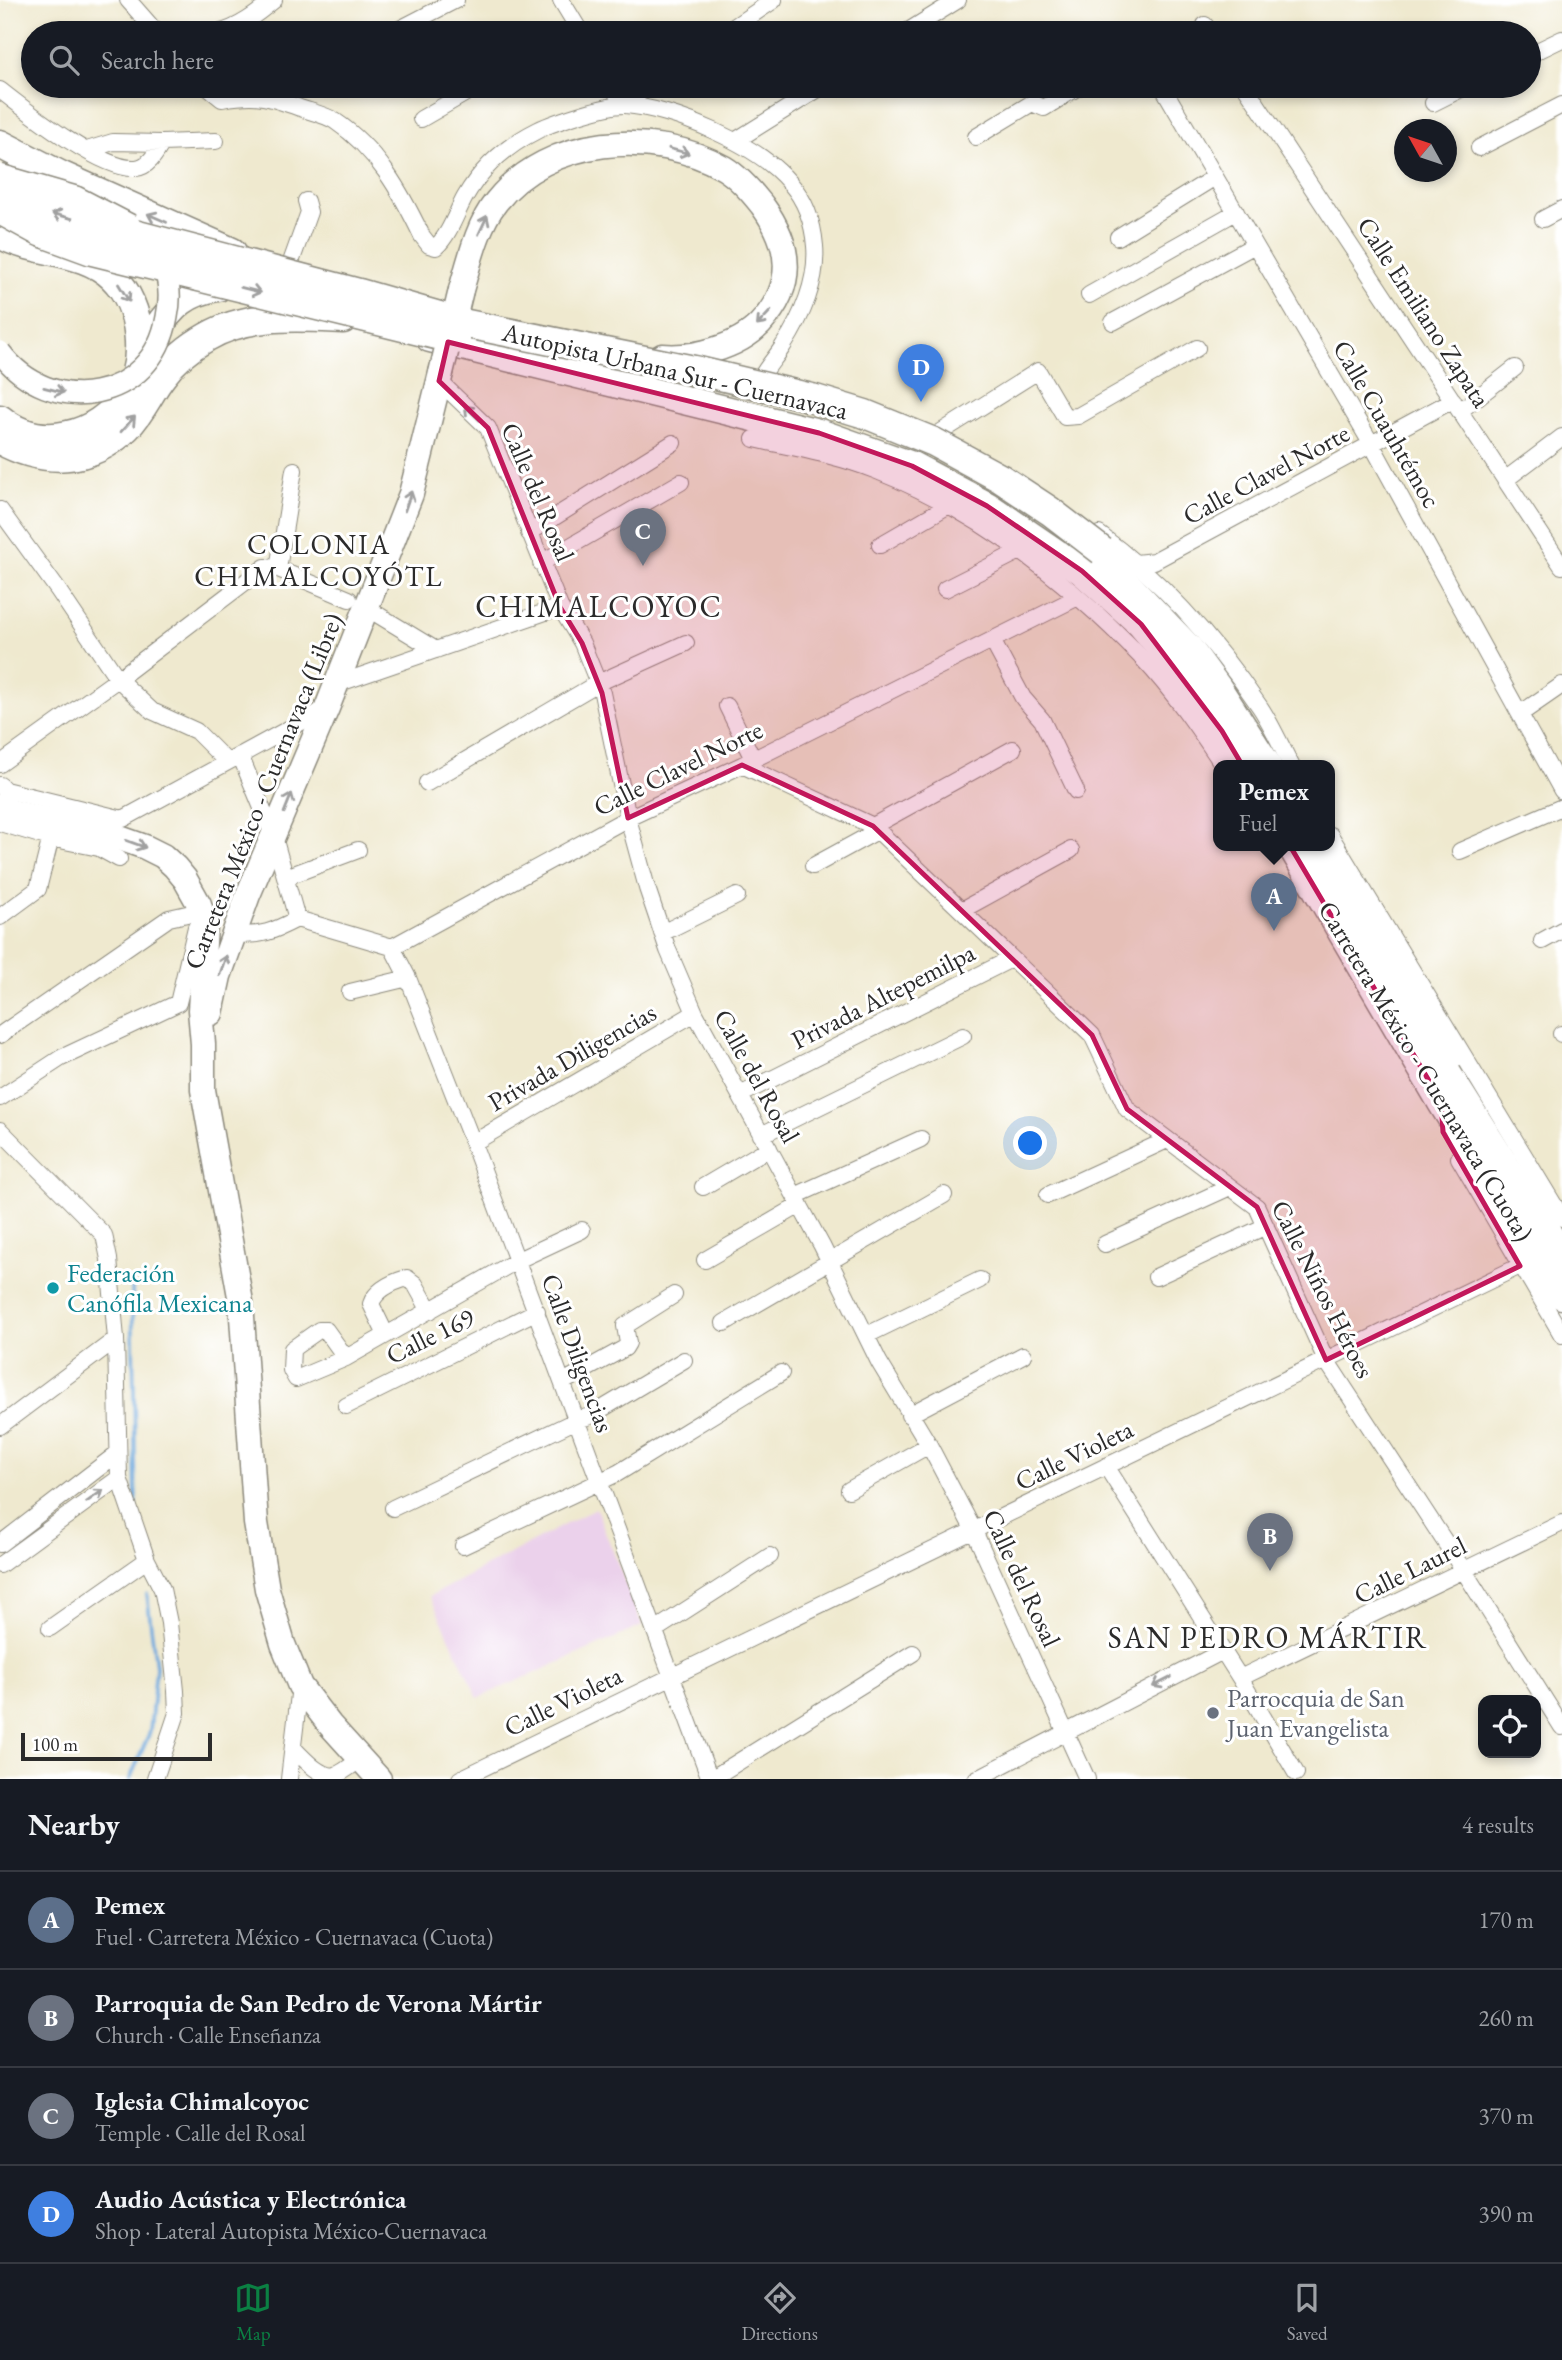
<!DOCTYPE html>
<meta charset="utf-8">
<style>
:root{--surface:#171b24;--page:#242831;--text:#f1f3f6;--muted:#9ea1a6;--line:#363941;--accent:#0b8043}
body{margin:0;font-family:"EB Garamond",serif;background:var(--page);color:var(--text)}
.controls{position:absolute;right:21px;bottom:21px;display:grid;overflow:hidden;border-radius:14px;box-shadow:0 4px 10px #0003}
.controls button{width:63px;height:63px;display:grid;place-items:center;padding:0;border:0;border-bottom:2px solid var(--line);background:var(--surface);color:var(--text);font:35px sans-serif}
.compass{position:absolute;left:1394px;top:119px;width:63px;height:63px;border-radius:50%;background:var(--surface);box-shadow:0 4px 10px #0003;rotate:310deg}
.scale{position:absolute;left:21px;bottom:18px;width:191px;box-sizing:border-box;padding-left:7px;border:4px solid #2b2b2b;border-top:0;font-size:19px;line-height:24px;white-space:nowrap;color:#2b2b2b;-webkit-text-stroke:5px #fff;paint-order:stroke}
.you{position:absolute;left:1031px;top:1144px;width:24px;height:24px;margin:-18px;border:5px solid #fff;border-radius:50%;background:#1a73e8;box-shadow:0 0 0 10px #1a73e833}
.badge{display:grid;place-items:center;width:46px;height:46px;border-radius:50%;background:var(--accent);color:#fff;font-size:23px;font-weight:700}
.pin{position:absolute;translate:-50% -58px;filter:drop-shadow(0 2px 4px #0008)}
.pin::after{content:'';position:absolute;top:37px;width:24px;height:21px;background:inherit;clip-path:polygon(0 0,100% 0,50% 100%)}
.popup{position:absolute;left:1213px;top:760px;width:122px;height:91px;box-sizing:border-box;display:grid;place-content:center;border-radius:14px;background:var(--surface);filter:drop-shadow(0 2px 5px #0005);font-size:23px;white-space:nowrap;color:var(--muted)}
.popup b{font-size:26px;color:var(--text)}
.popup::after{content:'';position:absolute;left:50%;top:100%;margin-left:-14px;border:14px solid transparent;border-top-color:var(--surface)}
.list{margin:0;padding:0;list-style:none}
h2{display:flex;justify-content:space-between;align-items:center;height:91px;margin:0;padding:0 28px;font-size:30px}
h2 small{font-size:23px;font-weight:400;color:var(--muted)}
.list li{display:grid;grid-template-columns:46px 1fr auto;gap:21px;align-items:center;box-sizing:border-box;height:98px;padding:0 28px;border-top:2px solid var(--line)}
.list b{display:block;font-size:26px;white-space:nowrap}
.list p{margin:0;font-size:23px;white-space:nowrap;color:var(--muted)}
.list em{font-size:23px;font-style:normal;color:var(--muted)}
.icon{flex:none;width:38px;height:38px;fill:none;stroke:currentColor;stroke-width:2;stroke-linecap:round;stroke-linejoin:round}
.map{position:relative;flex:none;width:1562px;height:1779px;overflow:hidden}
.search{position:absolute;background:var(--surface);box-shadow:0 4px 10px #0003;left:21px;right:21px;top:21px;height:77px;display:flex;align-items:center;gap:18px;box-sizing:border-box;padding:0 24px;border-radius:38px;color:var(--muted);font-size:26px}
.sheet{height:483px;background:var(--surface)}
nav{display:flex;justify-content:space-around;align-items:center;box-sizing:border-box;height:98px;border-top:2px solid var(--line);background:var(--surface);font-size:19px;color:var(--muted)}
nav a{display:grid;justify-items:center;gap:4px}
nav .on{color:var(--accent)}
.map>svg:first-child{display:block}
</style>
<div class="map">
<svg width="1562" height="1779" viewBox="0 0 1562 1779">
<rect width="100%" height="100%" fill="#fff"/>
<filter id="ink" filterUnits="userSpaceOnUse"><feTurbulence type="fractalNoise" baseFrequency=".0143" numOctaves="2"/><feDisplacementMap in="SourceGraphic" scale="14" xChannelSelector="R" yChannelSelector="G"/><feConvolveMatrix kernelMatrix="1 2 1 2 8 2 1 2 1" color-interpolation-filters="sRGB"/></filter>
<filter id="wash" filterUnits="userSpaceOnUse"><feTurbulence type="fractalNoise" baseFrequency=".00686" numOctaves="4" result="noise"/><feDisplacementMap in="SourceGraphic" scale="28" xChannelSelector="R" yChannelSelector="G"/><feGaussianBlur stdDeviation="1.57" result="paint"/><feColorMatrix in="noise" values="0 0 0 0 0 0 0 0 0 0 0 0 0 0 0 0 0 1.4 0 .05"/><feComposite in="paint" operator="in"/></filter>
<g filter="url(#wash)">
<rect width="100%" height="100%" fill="#efe9cf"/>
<path fill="#ebd1eb" d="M 596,1508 L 642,1626 L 478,1698 L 430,1596 Z"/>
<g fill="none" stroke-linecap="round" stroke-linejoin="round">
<path stroke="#6da9de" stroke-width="3.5" d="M 132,1282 L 136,1504
M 130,1779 L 150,1732 L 156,1667 L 147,1594"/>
</g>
</g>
<g filter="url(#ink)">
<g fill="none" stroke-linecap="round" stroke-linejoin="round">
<g stroke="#8d8a7d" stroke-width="18">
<path id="street" d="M 128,0 L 157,33
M 561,0 L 581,33
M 1205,25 L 1210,33
M 218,33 C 239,28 257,14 274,0
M 392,33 L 456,0
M 725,33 L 774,0
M 905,33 L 958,0
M 1529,55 L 1562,39
M 206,86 L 222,99 C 256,93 268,96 300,108 C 312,112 326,115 335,121 C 377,149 401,192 422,236 L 429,245 L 436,247 C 450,234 456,213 465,197 C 482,167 508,145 538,130 C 554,122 608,104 625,105 C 673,108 759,145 790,183 C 806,201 813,222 815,246 C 818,280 802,317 783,346 C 777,356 768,365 762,376
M 612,86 L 623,104 L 650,86
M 1162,86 L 1372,445 L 1562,791
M 1245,86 L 1562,566
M 0,90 C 27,111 102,171 136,168 C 149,167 156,153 162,143 L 216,141
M 1433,103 L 1467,86
M 421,119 L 478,86
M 976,137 L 1032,103 L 1044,108 L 1080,86
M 735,141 L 823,86
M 1479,148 L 1562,105
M 87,150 L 113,142 L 162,143
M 1543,219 L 1562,209
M 1118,237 L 1215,177
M 286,276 L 309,212 L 306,201
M 1089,295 L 1236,212
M 1113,322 L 1255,245
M 439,381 L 488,428 L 560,607 L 582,643 L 602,693 L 628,818 L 647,888 L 668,950 L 695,1013 L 822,1246 L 879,1362 L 929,1445 L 974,1531 L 1087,1779
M 1460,411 L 1515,368
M 941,432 L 1038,371 L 1065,417 L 1078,416 L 1197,348
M 754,439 C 795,448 837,455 877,471 C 978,511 1068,581 1143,659 C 1173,691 1199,729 1223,765
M 1505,480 L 1562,437
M 0,510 L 58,590 L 118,679 L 152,711 L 196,731 L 227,762
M 529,533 L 673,443
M 1099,534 C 1163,581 1216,642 1260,707 C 1272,725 1281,746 1291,765
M 880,545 L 949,505
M 541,563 L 681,482
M 1136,563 L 1154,561 L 1453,400
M 278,569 L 294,470
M 945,589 L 1020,551
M 375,613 L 436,650
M 992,640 L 1023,698 L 1042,720 L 1076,791
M 337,684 L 560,607
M 727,706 L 753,759
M 1520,714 L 1562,685
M 240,755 L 274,837 L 297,919
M 0,764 L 118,679 L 265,567 L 278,569 L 349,599
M 742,765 L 873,826 L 1092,1035 L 1127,1109 L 1257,1207 L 1326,1360 L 1464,1571 L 1562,1727
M 427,783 L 598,683 L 686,643
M 0,785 L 5,790 L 123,819 L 327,708
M 0,823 L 50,838 L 99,848 L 119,859
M 873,826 L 1013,749
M 1330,835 L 1562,1218
M 1460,851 L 1562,807
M 813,866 L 879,830
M 286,877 L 358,850
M 962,910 L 1071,850
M 0,917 L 38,889 L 53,829
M 662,933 L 737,896
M 234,934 C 261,937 274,931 297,919 L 392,947 L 628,818 L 742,765 L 1078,597
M 1542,941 L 1562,930
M 392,947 L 408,978 L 473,1143 L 710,1779
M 350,992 L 408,978
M 1561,1034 L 1562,1034
M 0,1035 L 169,918 L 196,912
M 740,1095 L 1011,959
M 0,1098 L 61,1058 L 178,1003 L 196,927
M 0,1130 L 104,1235 L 109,1259 L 116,1339 L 119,1478 L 147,1560 L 162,1589 L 169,1623 L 176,1691 L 177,1713 L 155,1779
M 761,1135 L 963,1036
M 473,1143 L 695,1013
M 1459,1158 L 1562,1335
M 703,1187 L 769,1148
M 1048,1195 L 1167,1140
M 795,1196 L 921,1139
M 1105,1244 L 1230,1187
M 705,1260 L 800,1205
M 1156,1277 L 1266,1226
M 724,1323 L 944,1195
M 386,1335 L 371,1304 C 376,1289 393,1282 407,1278 L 415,1284 L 430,1311
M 867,1335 L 980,1280
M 346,1358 L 326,1330 L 319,1330 L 292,1349 L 291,1370 L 296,1379 L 346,1358 L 518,1260 L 582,1230
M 563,1382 L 625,1348 L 628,1343 L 625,1326 L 674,1295
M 346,1406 L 537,1311
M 909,1415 L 1023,1355
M 0,1426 L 116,1339
M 1106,1466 L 1240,1678 L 1296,1773
M 849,1490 L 929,1445
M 393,1508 L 577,1420 L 590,1416 L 684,1360
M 0,1544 L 118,1453
M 463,1546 L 618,1473 L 781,1373
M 0,1565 L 119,1478
M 50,1628 L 147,1560
M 655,1630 L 770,1556
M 1240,1678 L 1562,1523
M 293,1748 C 303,1757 320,1779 336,1775 C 344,1772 353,1764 361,1759
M 289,1779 L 300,1686
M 460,1779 L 1520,1266
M 711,1779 L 913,1653
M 976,1779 L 1223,1651"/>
</g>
<g stroke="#8d8a7d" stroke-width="27">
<path id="primary" d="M 461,290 C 470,260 477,226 496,202 C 548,136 654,128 724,168 C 739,177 751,191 762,205 C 792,246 796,285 760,324 C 738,347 693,359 662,356
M 0,806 L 12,812 L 114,836 L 145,847 L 163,856 L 175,867 L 185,879 L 199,904 L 205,926 L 200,1010 L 203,1044 L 203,1090 L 241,1302 L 256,1523 L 267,1589 L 283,1644 L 300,1686 L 330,1725 L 379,1779
M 211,1013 L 219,976 L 248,895 L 327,708 L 411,494 L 441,373"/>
</g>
<g stroke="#8d8a7d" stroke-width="31">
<path id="highway" d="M 0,144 L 60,175 L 232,252
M 0,234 C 35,254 83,248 113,277 C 142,305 148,363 125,396 C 97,437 40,452 0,419
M 155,331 C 173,305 186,292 218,287
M 430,338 L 819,433 L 912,466 L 987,506 L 1082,571 L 1117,602 L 1141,624 L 1168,656 L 1196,693 L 1243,765
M 0,440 C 43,464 90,464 127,427 C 142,412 150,391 163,375 C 174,360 191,346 207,337 C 248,313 297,317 343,319
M 1079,541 L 1096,552 L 1189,649 L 1217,687 L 1267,765
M 1291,845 L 1441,1101 L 1562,1295
M 1315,845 L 1350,902 L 1389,977
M 1385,956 L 1447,1060
M 1431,1048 L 1562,1256"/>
</g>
<use href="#street" stroke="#fff" stroke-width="16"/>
<use href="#primary" stroke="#fff" stroke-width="24"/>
<use href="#highway" stroke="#fff" stroke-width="28"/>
<g stroke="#8d8a7d" stroke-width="24" stroke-linecap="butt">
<path id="secondary-bridge" d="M 0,175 L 76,197 L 130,225
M 0,352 C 51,420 152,402 167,317 C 171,297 170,277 160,259"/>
</g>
<g stroke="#8d8a7d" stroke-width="27" stroke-linecap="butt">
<path id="primary-bridge" d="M 441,373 L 461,290"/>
</g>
<g stroke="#8d8a7d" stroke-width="31" stroke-linecap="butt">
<path id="highway-bridge" d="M 0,186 L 50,212 L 359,293 L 467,324 L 699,371 L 812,398 L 865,414 L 934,442 L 1000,478 L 1050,511 L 1102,551
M 0,210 L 40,232 L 92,251 L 456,340"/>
</g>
<use href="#secondary-bridge" stroke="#fff" stroke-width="21"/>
<use href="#primary-bridge" stroke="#fff" stroke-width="24"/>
<use href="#highway-bridge" stroke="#fff" stroke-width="28"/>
</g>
<defs><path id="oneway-shaft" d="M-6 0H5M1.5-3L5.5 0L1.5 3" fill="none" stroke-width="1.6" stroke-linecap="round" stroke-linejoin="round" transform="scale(1.75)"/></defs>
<g stroke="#a0a0a0">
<use href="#oneway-shaft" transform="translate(679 151) rotate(15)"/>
<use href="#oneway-shaft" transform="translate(62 216) rotate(-165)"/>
<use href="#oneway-shaft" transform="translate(157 218) rotate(-156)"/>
<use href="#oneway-shaft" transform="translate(483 225) rotate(-65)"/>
<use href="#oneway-shaft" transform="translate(251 290) rotate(14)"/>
<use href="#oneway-shaft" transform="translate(124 293) rotate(58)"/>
<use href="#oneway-shaft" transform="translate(764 318) rotate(133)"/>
<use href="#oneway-shaft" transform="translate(54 390) rotate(14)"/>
<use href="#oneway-shaft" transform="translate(472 413) rotate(-136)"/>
<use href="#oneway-shaft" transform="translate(128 424) rotate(-47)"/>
<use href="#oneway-shaft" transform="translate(408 501) rotate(-71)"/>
<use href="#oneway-shaft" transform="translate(288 803) rotate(-68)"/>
<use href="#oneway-shaft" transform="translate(136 844) rotate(20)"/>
<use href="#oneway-shaft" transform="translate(223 965) rotate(-71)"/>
<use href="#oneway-shaft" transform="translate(95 1496) rotate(-36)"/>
<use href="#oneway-shaft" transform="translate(1162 1682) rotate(153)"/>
</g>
</g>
<path fill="#c2185b" fill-opacity="0.2" stroke="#c2185b" stroke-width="5" stroke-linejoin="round" d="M 448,342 L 819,433 L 912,466 L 987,506 L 1082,571 L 1141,624 L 1222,731 L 1441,1101 L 1443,1132 L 1520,1266 L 1326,1360 L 1257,1207 L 1127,1109 L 1092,1035 L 873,826 L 742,765 L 628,818 L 602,693 L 582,643 L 560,607 L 488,428 L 439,381 Z"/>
<circle fill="#0f9aa8" stroke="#fff" stroke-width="2.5" cx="53" cy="1288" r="7"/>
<circle fill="#6b7280" stroke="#fff" stroke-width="2.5" cx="1213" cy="1713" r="7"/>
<g text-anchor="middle" stroke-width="6" stroke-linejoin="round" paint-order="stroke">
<g font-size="26" fill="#2b2b2b" stroke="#fff">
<text transform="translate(1424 312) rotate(57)" y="9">Calle Emiliano Zapata</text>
<text transform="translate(675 371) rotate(13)" y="9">Autopista Urbana Sur - Cuernavaca</text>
<text transform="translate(1387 424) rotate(60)" y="9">Calle Cuauhtémoc</text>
<text transform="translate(1266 474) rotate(-28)" y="9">Calle Clavel Norte</text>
<text transform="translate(538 492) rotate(67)" y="9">Calle del Rosal</text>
<text transform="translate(678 768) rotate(-26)" y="9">Calle Clavel Norte</text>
<text transform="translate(263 791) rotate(-68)" y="9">Carretera México - Cuernavaca (Libre)</text>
<text transform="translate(883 996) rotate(-27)" y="9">Privada Altepemilpa</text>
<text transform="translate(572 1057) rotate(-30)" y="9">Privada Diligencias</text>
<text transform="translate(1426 1071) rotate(59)" y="9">Carretera México - Cuernavaca (Cuota)</text>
<text transform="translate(757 1076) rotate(61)" y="9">Calle del Rosal</text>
<text transform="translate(1323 1289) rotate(63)" y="9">Calle Niños Héroes</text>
<text transform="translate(430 1336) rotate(-26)" y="9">Calle 169</text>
<text transform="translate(578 1353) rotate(70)" y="9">Calle Diligencias</text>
<text transform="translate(1074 1455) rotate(-26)" y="9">Calle Violeta</text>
<text transform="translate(1410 1570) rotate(-26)" y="9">Calle Laurel</text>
<text transform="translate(1022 1578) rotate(65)" y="9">Calle del Rosal</text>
<text transform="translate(563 1701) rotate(-26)" y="9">Calle Violeta</text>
</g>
<g font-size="26" fill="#0d838f" stroke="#fff" text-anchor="start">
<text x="67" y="1282">Federación<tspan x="67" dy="30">Canófila Mexicana</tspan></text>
</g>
<g font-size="26" fill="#5b616d" stroke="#fff" text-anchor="start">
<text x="1227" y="1707">Parrocquia de San<tspan x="1227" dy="30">Juan Evangelista</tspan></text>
</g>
<g font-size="28" letter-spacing="2" fill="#2b2b2b" stroke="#fff">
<text x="319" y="554">COLONIA<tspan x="319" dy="32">CHIMALCOYÓTL</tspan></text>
</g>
<g font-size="30" letter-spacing="2" fill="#2b2b2b" stroke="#fff">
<text x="599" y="617">CHIMALCOYOC</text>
<text x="1268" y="1648">SAN PEDRO MÁRTIR</text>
</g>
</g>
</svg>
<div class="controls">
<button><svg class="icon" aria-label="locate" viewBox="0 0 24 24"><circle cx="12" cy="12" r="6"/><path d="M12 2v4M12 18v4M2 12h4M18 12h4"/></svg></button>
</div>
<svg class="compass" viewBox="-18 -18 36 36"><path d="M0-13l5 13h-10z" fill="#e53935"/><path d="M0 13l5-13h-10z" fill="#9ea1a6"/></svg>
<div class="scale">100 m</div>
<div class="you"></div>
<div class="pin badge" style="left:1274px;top:931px;background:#5c6f8a">A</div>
<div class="popup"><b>Pemex</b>Fuel</div>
<div class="pin badge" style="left:1270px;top:1571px;background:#6b7280">B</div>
<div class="pin badge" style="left:643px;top:566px;background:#6b7280">C</div>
<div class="pin badge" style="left:921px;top:402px;background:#3f7fe0">D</div>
<div class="search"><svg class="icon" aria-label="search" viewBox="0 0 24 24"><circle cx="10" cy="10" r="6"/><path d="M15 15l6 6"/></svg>Search here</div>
</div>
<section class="sheet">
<h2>Nearby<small>4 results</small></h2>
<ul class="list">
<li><span class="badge" style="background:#5c6f8a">A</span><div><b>Pemex</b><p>Fuel · Carretera México - Cuernavaca (Cuota)</p></div><em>170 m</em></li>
<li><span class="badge" style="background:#6b7280">B</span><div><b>Parroquia de San Pedro de Verona Mártir</b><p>Church · Calle Enseñanza</p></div><em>260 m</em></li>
<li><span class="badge" style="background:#6b7280">C</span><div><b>Iglesia Chimalcoyoc</b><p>Temple · Calle del Rosal</p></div><em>370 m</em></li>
<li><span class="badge" style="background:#3f7fe0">D</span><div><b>Audio Acústica y Electrónica</b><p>Shop · Lateral Autopista México-Cuernavaca</p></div><em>390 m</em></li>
</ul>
</section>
<nav>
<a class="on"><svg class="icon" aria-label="map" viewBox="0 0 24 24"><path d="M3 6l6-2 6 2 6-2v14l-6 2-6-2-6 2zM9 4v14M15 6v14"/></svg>Map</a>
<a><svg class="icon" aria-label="directions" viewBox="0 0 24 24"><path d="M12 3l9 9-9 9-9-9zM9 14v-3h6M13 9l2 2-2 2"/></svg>Directions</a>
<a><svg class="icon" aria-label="saved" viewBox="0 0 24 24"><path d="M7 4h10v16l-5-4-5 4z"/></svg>Saved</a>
</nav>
